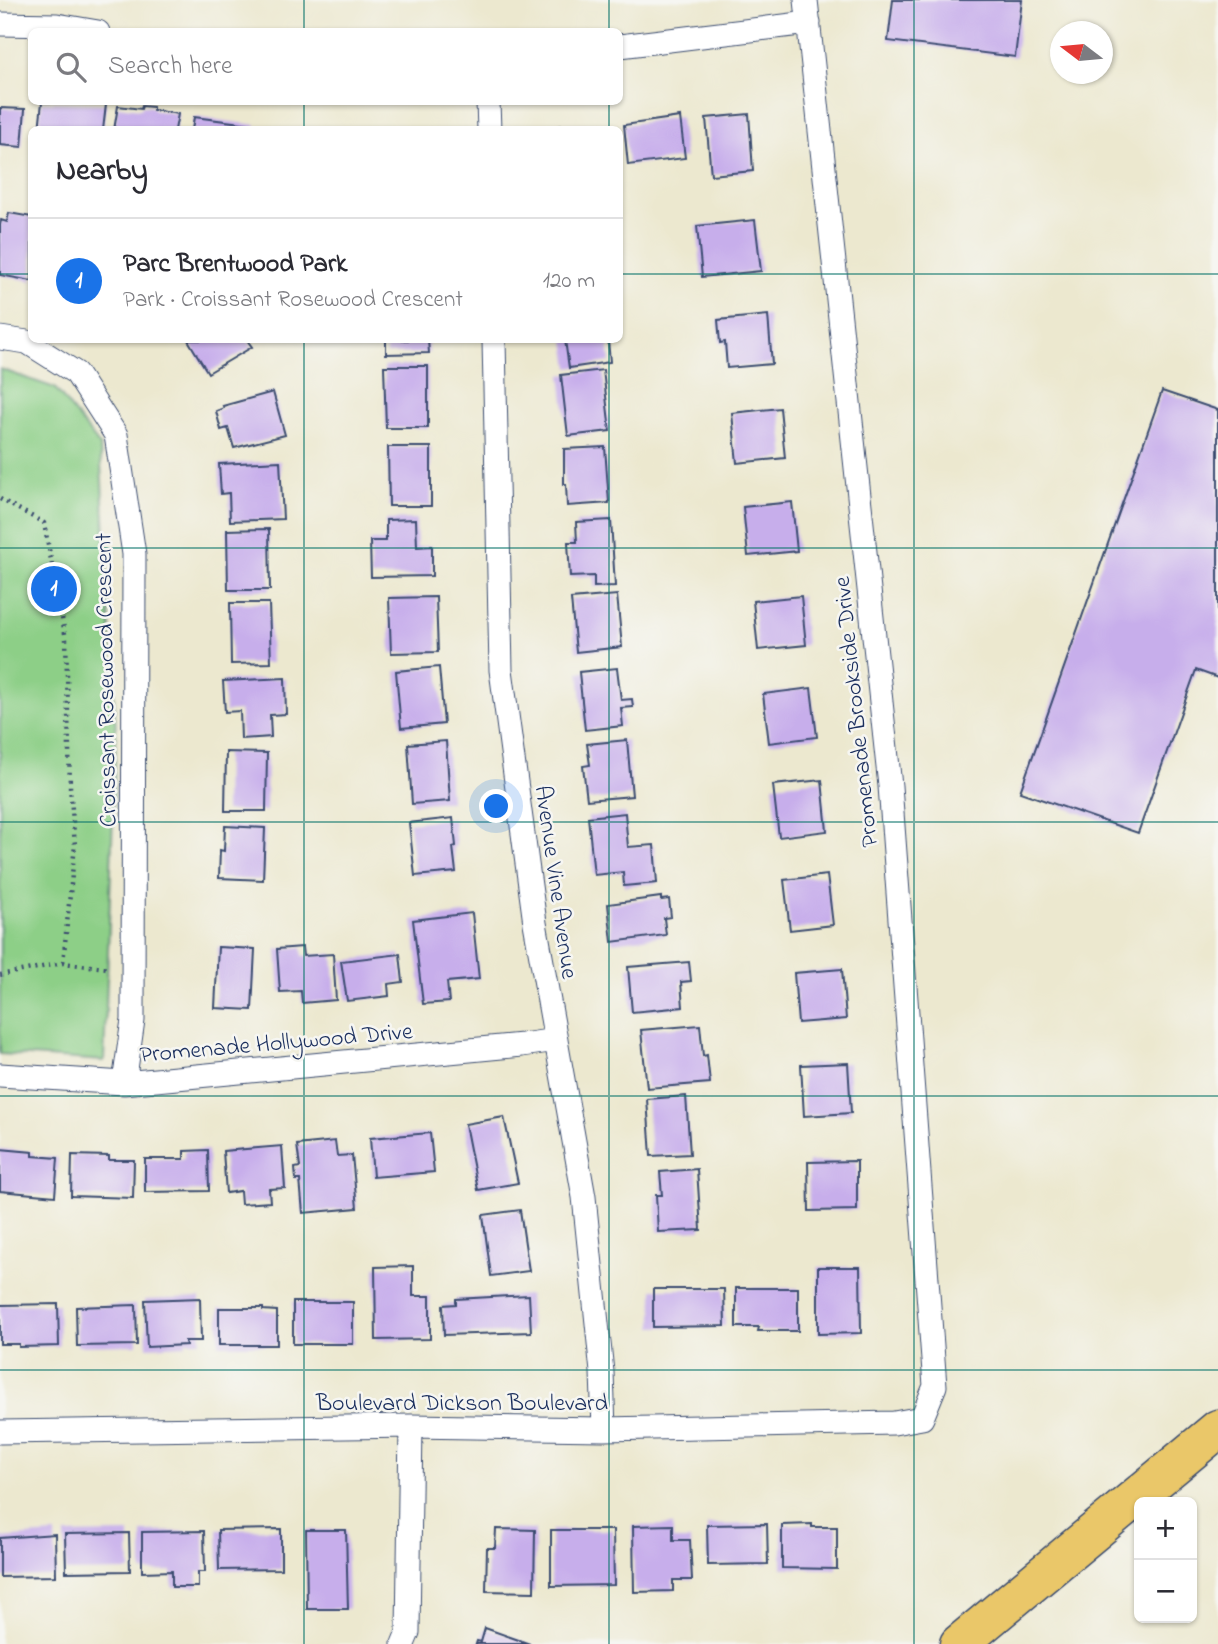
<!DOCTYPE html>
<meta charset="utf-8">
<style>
:root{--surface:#fff;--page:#f2f2f3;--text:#2b2b33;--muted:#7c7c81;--line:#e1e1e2;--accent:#1a73e8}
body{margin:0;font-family:"Indie Flower",sans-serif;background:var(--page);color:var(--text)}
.controls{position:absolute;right:21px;bottom:21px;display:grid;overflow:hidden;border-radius:10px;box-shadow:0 2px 5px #0004}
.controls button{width:63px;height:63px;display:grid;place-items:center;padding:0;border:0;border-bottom:2px solid var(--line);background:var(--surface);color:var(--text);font:35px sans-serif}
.compass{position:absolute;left:1050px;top:21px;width:63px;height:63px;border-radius:50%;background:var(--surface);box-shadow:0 2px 5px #0004;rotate:286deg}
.you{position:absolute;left:497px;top:807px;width:24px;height:24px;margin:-18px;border:5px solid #fff;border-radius:50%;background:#1a73e8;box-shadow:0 0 0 10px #1a73e833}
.badge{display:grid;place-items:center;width:46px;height:46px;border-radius:50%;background:var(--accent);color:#fff;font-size:23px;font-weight:700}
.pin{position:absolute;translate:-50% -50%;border:4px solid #fff;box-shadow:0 2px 7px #0006}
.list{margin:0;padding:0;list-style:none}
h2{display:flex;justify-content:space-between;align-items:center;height:91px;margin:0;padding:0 28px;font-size:30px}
h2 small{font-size:23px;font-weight:400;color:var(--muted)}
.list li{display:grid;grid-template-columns:46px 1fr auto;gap:21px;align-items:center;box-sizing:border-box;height:126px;padding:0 28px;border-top:2px solid var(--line)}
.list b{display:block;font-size:26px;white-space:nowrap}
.list p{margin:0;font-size:23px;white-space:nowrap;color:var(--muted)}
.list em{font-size:23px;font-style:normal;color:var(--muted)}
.icon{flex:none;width:38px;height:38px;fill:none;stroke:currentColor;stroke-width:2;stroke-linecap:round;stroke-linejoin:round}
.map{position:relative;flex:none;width:1218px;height:1644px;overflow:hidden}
.search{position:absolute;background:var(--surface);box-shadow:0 2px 5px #0004;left:28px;top:28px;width:595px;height:77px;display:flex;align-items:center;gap:18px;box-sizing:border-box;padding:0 24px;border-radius:10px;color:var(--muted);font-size:26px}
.panel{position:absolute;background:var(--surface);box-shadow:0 2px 5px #0004;left:28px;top:126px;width:595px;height:217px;border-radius:10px}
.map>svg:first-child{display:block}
</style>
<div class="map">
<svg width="1218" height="1644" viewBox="0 0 1218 1644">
<rect width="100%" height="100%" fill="#f6f6f2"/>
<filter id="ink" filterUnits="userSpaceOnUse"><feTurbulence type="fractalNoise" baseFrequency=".0143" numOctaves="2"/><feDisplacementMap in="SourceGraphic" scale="14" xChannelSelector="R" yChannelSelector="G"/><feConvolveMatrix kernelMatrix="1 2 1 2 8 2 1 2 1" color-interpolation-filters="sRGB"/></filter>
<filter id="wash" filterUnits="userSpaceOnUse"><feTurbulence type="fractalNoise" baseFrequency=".00686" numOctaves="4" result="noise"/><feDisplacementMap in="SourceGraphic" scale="28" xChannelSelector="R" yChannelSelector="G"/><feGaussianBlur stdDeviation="1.57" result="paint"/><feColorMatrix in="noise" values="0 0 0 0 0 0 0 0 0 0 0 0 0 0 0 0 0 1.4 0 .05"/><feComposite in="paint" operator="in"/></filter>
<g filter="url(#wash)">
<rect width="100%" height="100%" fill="#ece8cf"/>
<path fill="#8dcf87" stroke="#547f72" stroke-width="2" d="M 0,369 L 55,388 L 100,446 L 116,732 L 104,1061 L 0,1054 Z"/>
<g id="blocks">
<path fill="#c7aeeb" d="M 893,0 L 1022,0 L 1015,57 L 888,41 Z
M 42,102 L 106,104 L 103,130 L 39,130 Z
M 118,106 L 141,109 L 142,106 L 153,107 L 153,110 L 178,114 L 175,130 L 114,130 Z
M 0,108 L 25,109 L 22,147 L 0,145 Z
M 749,114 L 753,171 L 711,175 L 706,118 Z
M 194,117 L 256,125 L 256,130 L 192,130 Z
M 680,117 L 685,158 L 628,165 L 624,125 Z
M 598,124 L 598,130 L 557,130 L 557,126 Z
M 9,213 L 32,217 L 32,281 L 0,275 L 0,225 L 1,220 L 7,222 Z
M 755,220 L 761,271 L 702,277 L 697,226 Z
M 768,315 L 772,364 L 727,368 L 725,342 L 720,343 L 718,320 Z
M 188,340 L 247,340 L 252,347 L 208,373 Z
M 386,340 L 428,340 L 429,353 L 386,354 Z
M 565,340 L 608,340 L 610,362 L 569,368 Z
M 384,366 L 428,366 L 428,428 L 386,428 Z
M 603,370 L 610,431 L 568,436 L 561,375 Z
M 1162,391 L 1218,410 L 1218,678 L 1196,670 L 1138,833 L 1020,792 Z
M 273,392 L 285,435 L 234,448 L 228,428 L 221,430 L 216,411 L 224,408 L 223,406 Z
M 780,408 L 785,458 L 737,463 L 732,413 Z
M 388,447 L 431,447 L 431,506 L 389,506 Z
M 605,447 L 609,503 L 567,506 L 566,484 L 564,484 L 564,449 Z
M 280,461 L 283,519 L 230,521 L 229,493 L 221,494 L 219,464 Z
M 792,502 L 797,551 L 748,556 L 743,507 Z
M 416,519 L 417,547 L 432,546 L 432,576 L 371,577 L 370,541 L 386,541 L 386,520 Z
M 611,520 L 615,586 L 594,587 L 594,576 L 570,577 L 568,542 L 577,542 L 576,522 Z
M 269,529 L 270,590 L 228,590 L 227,530 Z
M 617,595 L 622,647 L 576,652 L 571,599 Z
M 801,596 L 806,645 L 758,650 L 753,601 Z
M 436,597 L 438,652 L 391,653 L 389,598 Z
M 230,603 L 269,603 L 271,663 L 231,664 Z
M 439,667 L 444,724 L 401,728 L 396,671 Z
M 617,668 L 621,700 L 632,699 L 633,707 L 621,708 L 623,726 L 585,730 L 579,672 Z
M 285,678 L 286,714 L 270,715 L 271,737 L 241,739 L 240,711 L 225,712 L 223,681 Z
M 811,688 L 817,737 L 769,743 L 763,694 Z
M 627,740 L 632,796 L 587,800 L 583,766 L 590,765 L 587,744 Z
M 446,741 L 450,801 L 412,804 L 408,744 Z
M 226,752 L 267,753 L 266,811 L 225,811 Z
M 822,780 L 827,831 L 779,837 L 773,785 Z
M 625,813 L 628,847 L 654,845 L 657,883 L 624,886 L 623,872 L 594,875 L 588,817 Z
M 453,818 L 456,846 L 453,847 L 456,872 L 415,876 L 409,823 Z
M 225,826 L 265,828 L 263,880 L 219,878 L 220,850 L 224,851 Z
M 827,875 L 833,925 L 790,930 L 784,880 Z
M 661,897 L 661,900 L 669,899 L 671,917 L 664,918 L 666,935 L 612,942 L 608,904 Z
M 472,913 L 479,979 L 447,982 L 449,1002 L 423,1004 L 413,920 Z
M 218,947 L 255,949 L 252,1010 L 215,1008 Z
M 302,947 L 303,956 L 333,954 L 336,1000 L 302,1003 L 301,991 L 280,992 L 277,949 Z
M 400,954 L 403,982 L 388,984 L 389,996 L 347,1001 L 341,961 Z
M 689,962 L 691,981 L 681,982 L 683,1007 L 632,1012 L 628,967 Z
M 842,969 L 846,1019 L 798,1023 L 794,973 Z
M 700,1025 L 703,1056 L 707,1055 L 710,1083 L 647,1088 L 641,1030 Z
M 848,1063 L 851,1113 L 804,1116 L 801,1065 Z
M 686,1096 L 690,1154 L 651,1156 L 647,1099 Z
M 504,1117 L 518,1183 L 478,1190 L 465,1124 Z
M 430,1133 L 434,1172 L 373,1177 L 370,1138 Z
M 335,1141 L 337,1156 L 352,1155 L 357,1208 L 303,1213 L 300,1180 L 296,1180 L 295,1168 L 300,1167 L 297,1145 Z
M 282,1146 L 285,1188 L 269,1189 L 270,1202 L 241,1204 L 240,1191 L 226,1193 L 223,1151 Z
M 0,1149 L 33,1152 L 33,1156 L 58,1158 L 55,1196 L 0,1191 Z
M 208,1150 L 209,1191 L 145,1192 L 145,1159 L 184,1159 L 184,1151 Z
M 72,1155 L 109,1156 L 109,1160 L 134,1160 L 133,1198 L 71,1196 Z
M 857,1161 L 857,1210 L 809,1211 L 808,1162 Z
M 697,1169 L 701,1230 L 658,1232 L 656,1195 L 662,1195 L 660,1172 Z
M 520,1210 L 529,1271 L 491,1276 L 483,1215 Z
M 413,1266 L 413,1296 L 430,1296 L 430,1339 L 376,1340 L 375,1267 Z
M 818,1267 L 860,1267 L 861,1333 L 818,1334 Z
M 736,1288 L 798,1288 L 798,1331 L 758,1331 L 759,1327 L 736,1327 Z
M 653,1289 L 724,1289 L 725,1326 L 653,1327 Z
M 529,1295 L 531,1332 L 444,1335 L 443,1305 L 456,1304 L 456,1299 Z
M 200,1298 L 201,1341 L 185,1341 L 186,1345 L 147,1347 L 145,1300 Z
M 293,1302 L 353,1302 L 353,1344 L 293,1344 Z
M 58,1304 L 59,1346 L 19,1347 L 19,1344 L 0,1344 L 0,1305 Z
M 136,1305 L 137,1345 L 77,1346 L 76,1307 Z
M 219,1308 L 263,1308 L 263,1310 L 277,1311 L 277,1345 L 219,1345 Z
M 767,1524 L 768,1564 L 708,1565 L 707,1525 Z
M 812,1524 L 812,1527 L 837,1527 L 837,1569 L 782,1568 L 782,1525 Z
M 673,1525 L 673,1540 L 690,1540 L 692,1580 L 673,1580 L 673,1591 L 634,1592 L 633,1526 Z
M 281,1529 L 281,1569 L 219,1570 L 218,1530 Z
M 496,1529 L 535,1530 L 534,1592 L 486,1591 L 487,1548 L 495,1548 Z
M 306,1530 L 346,1530 L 348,1609 L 307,1609 Z
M 551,1530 L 613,1530 L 614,1585 L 551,1586 Z
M 204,1531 L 205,1572 L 198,1572 L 198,1587 L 172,1587 L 172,1571 L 142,1572 L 142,1532 Z
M 129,1533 L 130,1571 L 66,1572 L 65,1534 Z
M 55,1534 L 56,1576 L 0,1577 L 0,1538 Z
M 485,1628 L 530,1644 L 476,1644 L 477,1641 L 481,1642 Z"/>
</g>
</g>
<g filter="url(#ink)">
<use href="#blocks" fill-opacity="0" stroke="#3a4b6f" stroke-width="2"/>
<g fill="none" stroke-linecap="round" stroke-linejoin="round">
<g stroke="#3a4b6f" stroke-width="25">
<path id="street" d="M 0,24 L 57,25 L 98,32
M 620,46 L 809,23
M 488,102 L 489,130
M 0,338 L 27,342 L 76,373 L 116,435 L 134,554 L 133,1020 L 124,1083
M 494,340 L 501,670 L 535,923 L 584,1197 L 602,1372 L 604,1429
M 0,1075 L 124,1083 L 522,1045 L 556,1040
M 0,1432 L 411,1426 L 604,1429 L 894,1423 L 922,1418 L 935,1386 L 890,786 L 806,0
M 403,1644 L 408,1632 L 411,1426"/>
</g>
<g stroke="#3a4b6f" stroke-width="41">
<path id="highway" d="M 959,1644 L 1218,1429"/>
</g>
<path stroke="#3a4b6f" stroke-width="4.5" stroke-dasharray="2 5" stroke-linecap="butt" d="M 0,499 L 44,523 L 66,639 L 70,786 L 75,845 L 63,963
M 0,975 L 63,963 L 108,968"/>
<use href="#street" stroke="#fff" stroke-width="23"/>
<use href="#highway" stroke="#eac769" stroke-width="38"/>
</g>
</g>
<path fill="none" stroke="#0f766e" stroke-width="2" stroke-opacity="0.55" d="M 304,0 L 304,32M 609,0 L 609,32M 914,0 L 914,1644M 304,102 L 304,130M 609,102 L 609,130M 0,274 L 32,274M 620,274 L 1218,274M 304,340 L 304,1644M 609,340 L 609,1644M 0,548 L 1218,548M 0,822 L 1218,822M 0,1096 L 1218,1096M 0,1370 L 1218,1370"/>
<g text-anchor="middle" stroke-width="5" stroke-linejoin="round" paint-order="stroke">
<g font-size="24" fill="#1b2f5e" stroke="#f6f6f2">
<text transform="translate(105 680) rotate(-91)" y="8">Croissant Rosewood Crescent</text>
<text transform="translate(855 712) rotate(-96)" y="8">Promenade Brookside Drive</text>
<text transform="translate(557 882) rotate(82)" y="8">Avenue Vine Avenue</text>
<text transform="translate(276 1042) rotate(-5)" y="8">Promenade Hollywood Drive</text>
<text x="462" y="1410">Boulevard Dickson Boulevard</text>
</g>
</g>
</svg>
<div class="controls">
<button>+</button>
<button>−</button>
</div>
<svg class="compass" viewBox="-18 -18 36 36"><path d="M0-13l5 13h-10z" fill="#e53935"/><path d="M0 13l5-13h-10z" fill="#7c7c81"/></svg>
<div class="you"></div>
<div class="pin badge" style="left:54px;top:589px">1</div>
<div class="search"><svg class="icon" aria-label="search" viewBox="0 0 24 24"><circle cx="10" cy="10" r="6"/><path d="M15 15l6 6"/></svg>Search here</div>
<section class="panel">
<h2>Nearby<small></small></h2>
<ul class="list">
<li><span class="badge">1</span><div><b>Parc Brentwood Park</b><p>Park · Croissant Rosewood Crescent</p></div><em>120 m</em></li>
</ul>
</section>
</div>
